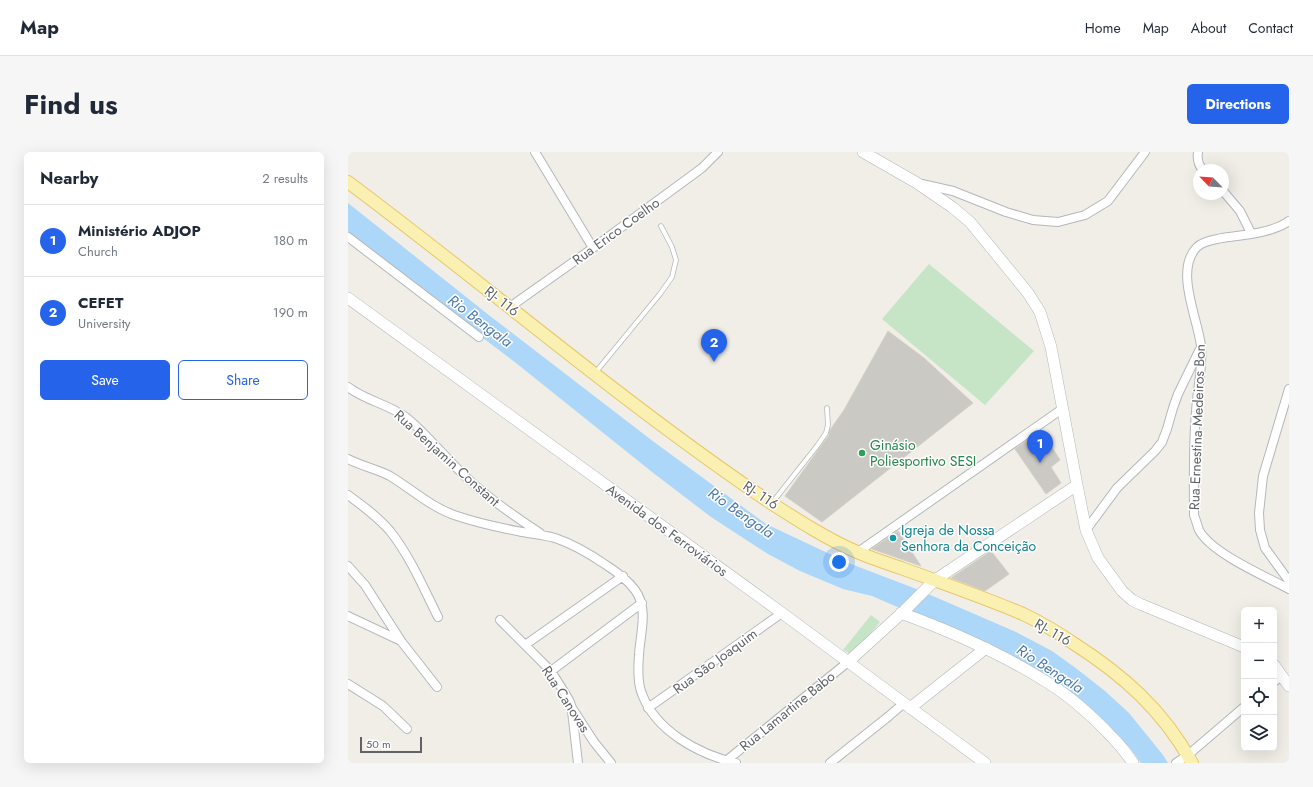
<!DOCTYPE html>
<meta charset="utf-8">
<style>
:root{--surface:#fff;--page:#f6f6f7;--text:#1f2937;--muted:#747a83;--line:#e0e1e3;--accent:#2563eb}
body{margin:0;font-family:Jost,sans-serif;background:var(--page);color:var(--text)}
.controls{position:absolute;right:12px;bottom:12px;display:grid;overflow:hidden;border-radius:6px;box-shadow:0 4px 16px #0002}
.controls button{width:36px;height:36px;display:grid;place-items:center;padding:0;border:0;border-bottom:1px solid var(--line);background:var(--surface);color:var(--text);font:20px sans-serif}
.compass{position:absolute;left:845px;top:12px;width:36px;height:36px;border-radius:50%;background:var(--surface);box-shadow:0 4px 16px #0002;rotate:295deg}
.scale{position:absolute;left:12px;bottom:10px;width:62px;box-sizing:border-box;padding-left:4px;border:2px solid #5f6266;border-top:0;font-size:11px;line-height:14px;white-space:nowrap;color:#5f6266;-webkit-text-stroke:3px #fff;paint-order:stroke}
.you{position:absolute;left:491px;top:410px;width:14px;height:14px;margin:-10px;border:3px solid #fff;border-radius:50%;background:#1a73e8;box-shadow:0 0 0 6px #1a73e833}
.badge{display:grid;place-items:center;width:26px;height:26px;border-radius:50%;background:var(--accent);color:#fff;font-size:13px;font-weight:700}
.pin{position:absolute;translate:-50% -33px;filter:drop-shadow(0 1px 2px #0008)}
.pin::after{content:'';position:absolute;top:21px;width:14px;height:12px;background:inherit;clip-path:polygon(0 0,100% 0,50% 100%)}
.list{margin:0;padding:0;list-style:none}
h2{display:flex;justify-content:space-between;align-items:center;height:52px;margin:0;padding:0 16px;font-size:17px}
h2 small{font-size:13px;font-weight:400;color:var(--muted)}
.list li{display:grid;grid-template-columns:26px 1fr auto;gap:12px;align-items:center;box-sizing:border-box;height:72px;padding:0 16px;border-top:1px solid var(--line)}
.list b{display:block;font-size:15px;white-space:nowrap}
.list p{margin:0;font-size:13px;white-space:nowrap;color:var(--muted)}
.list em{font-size:13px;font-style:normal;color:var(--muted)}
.actions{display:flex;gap:8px;padding:12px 16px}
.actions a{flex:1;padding:9px 0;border:1px solid var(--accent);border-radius:6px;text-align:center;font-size:14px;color:var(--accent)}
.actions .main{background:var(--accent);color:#fff}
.icon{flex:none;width:22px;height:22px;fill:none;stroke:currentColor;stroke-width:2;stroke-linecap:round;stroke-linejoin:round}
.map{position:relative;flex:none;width:941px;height:611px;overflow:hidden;border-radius:6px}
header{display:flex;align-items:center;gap:24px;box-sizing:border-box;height:56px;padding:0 20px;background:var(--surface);border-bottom:1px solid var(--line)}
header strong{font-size:19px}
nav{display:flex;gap:22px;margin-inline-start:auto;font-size:14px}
.intro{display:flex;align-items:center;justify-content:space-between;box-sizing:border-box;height:96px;padding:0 24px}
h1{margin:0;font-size:28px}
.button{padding:10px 18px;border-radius:6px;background:var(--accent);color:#fff;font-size:14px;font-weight:700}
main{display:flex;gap:24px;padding:0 24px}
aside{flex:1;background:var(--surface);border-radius:6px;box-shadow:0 4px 16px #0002}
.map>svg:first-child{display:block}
</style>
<header>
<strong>Map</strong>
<nav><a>Home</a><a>Map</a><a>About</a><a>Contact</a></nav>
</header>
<div class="intro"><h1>Find us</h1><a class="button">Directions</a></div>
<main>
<aside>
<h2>Nearby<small>2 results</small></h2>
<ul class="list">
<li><span class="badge">1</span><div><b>Ministério ADJOP</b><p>Church</p></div><em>180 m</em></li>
<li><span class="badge">2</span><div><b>CEFET</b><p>University</p></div><em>190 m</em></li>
</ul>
<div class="actions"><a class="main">Save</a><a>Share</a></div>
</aside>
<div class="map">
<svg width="941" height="611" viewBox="0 0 941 611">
<rect width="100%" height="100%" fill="#f0eee7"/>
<path fill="#c6e5c6" d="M 581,112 L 686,199 L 637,253 L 534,167 Z
M 523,463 L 532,470 L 505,503 L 495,498 Z"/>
<path fill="#add7f9" d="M 0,51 L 142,164 L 306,290 L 418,372 L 503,412 L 571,438 L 668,480 L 704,499 L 729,517 L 757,539 L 781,561 L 815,603 L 820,611 L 793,611 L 782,596 L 745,559 L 584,470 L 524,444 L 495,437 L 452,419 L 420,402 L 363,365 L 304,320 L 168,211 L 0,83 Z"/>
<path fill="#cbc9c4" stroke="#d4d0c6" d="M 540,179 L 576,206 L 625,251 L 474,370 L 437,344 L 481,283 L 482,278 L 496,258 Z
M 693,278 L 712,308 L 703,315 L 713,331 L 698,342 L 667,297 Z
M 550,379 L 573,414 L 524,397 Z
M 643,399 L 661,422 L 637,439 L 603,426 Z"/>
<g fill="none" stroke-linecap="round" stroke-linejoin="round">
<g stroke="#b4b7bb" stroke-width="5.5">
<path id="lane" d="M 247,221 L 312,142 L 324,125 L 328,108 L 324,95 L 313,74
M 424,351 L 469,294 L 478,281 L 480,273 L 479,256"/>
</g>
<g stroke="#b4b7bb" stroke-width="10">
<path id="street" d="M 187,0 L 245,96
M 850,0 C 849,7 850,13 855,18
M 574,32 L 605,39 L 658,60 L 685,68 L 710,70 L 737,63 L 760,49 L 797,0
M 875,39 L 892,59 L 903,81
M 941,69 C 925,81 894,83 874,86 C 866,88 855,89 849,95 C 826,118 850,167 853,194 C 855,216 849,238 848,260 C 845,294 846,329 846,363 C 848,368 849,373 851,378 C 863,401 917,424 941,437
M 0,85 L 131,185
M 162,155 L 245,96 L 354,16 L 370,0
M 0,235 C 18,249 41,252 59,266 C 81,284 98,307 119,326 C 141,347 166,364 192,381
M 941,237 L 915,324 L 911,361 L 912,378 L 917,396 L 941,429
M 0,307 C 13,314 29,317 42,324 C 65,338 84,356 109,364 C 130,371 153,376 174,380 C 185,382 196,383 207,386 C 225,392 242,402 258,413 C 269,420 279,427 287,438 C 301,457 292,482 291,503 C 290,515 289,530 294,542 C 308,579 350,602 388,611
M 0,343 C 15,354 30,365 42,379 C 62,404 76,437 90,465
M 738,378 L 769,336 L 807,299 L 814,290 L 819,277 L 825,256 L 830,242 L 851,199
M 510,400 L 714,257
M 0,414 L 17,433 L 53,489 L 89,535
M 0,464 L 53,489
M 152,468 L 203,519 L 221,548 L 224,556 L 246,590 L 263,611
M 177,493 L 275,424
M 203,519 L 294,451
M 926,530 L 934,523
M 0,532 L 35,554 L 59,577
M 300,556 L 434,461
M 224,559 L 230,611
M 378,609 L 500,510
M 482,611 L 541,564 L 556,551
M 828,611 L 840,603 L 896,555"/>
</g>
<g stroke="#b3b6ba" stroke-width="12">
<path id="secondary" d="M 515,0 L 569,31 L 604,55 L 622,70 L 680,141 L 692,160 L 703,195 L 729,333 L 738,378 L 750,406 L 774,439 L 784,448 L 792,452 L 896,495
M 0,146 L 434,461 L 637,611
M 553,461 C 605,480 655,502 702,532 C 724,546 746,566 764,585 C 772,593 779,602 785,611
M 500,510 L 556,459 L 587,428 L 729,333
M 926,513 L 941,534
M 562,556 L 638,496"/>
</g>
<g stroke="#e8c767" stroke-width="14">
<path id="primary" d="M 0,30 C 142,136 276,252 423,351 C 451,369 479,387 509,400 C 523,406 538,411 553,416 C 594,431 635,445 675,462 C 692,470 709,480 725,491 C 775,523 815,558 844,611"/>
</g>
<use href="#lane" stroke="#fff" stroke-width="4"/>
<use href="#street" stroke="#fff" stroke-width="8"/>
<use href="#secondary" stroke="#fff" stroke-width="11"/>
<use href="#primary" stroke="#faf0b2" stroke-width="12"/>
</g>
<circle fill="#2e9e5b" stroke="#fff" stroke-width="1.5" cx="514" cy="301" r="4"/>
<circle fill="#0f9aa8" stroke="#fff" stroke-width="1.5" cx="545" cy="386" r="4"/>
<g text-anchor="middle" stroke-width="3" stroke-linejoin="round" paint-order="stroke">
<g font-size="14" fill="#5f6266" stroke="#fff">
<text transform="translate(268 79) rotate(-36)" y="5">Rua Erico Coelho</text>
<text transform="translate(154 149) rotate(38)" y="5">RJ- 116</text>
<text transform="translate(849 275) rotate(-88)" y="5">Rua Ernestina Medeiros Bon</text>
<text transform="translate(99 306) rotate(42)" y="5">Rua Benjamin Constant</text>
<text transform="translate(413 343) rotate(34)" y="5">RJ- 116</text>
<text transform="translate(319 378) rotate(36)" y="5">Avenida dos Ferroviários</text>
<text transform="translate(705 480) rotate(30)" y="5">RJ- 116</text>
<text transform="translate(367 509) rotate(-36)" y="5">Rua São Joaquim</text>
<text transform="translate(218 547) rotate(57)" y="5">Rua Canovas</text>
<text transform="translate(439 559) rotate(-39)" y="5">Rua Lamartine Babo</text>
</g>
<g font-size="14" fill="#27864d" stroke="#fff" text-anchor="start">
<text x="522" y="298">Ginásio<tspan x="522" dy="16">Poliesportivo SESI</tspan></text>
</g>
<g font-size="14" fill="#0d838f" stroke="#fff" text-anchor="start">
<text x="553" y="383">Igreja de Nossa<tspan x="553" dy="16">Senhora da Conceição</tspan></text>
</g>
<g font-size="15" font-style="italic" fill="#4a78ac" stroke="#fff">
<text transform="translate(132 169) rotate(37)" y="5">Rio Bengala</text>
<text transform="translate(393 361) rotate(35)" y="5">Rio Bengala</text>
<text transform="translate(702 517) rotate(33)" y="5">Rio Bengala</text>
</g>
</g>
</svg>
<div class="controls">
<button>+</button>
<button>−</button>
<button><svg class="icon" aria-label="locate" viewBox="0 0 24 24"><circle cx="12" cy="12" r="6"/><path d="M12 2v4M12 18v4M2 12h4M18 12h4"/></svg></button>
<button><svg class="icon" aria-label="layers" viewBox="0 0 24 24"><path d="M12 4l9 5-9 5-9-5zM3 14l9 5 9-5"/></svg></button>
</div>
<svg class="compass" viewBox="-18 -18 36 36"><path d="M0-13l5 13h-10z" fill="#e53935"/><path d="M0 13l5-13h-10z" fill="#747a83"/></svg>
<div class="scale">50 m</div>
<div class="you"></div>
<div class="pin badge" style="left:692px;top:311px">1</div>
<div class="pin badge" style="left:366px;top:210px">2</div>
</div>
</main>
